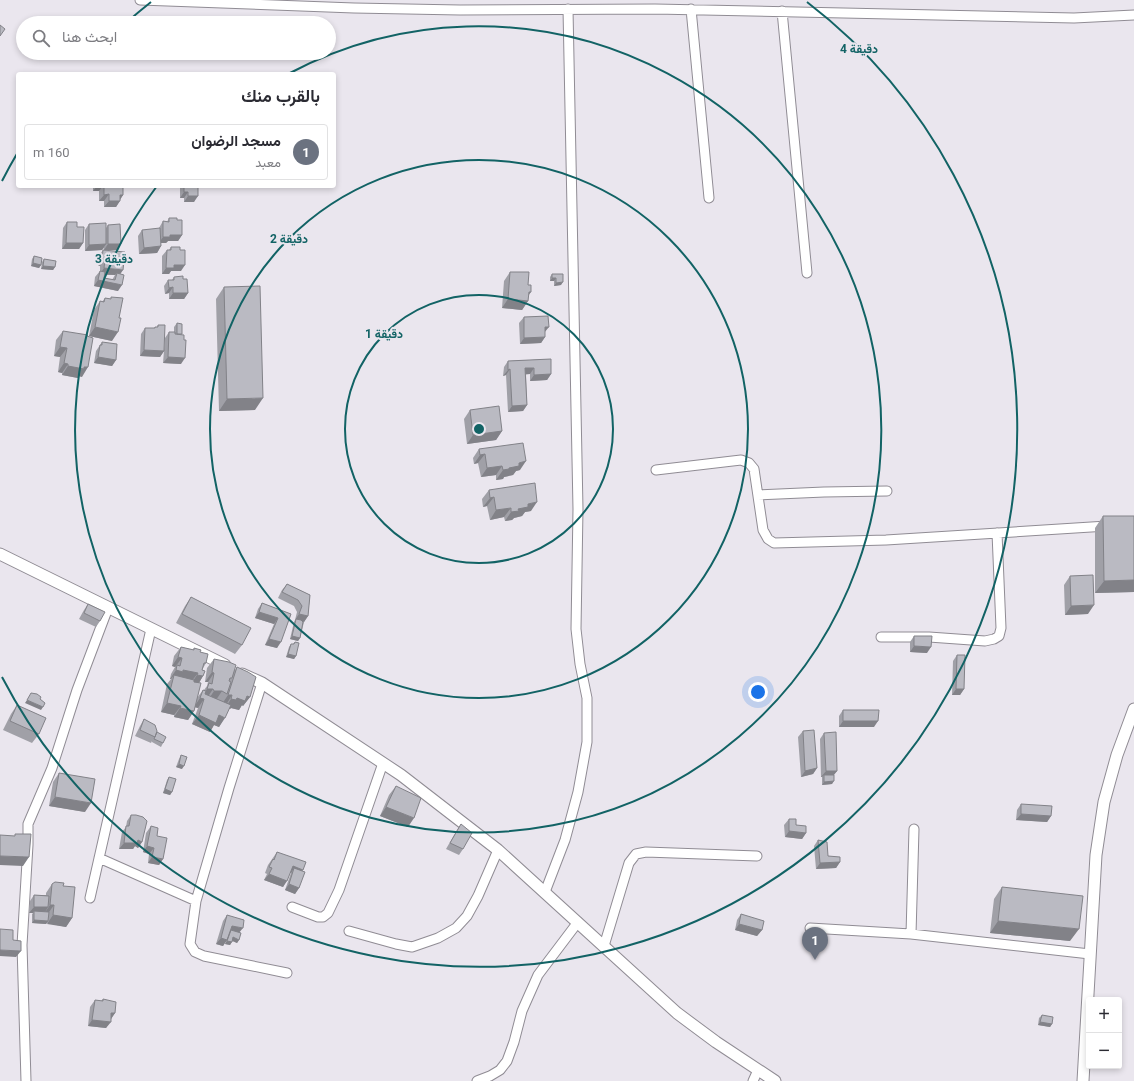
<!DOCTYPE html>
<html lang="ar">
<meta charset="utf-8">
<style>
:root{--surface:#fff;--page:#f2f2f3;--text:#2b2b33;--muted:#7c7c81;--line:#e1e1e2;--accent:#126365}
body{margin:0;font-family:Roboto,Vazirmatn,sans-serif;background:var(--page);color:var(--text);direction:rtl}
.controls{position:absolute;right:12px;bottom:12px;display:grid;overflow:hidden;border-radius:4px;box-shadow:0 2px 6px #0003}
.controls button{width:36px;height:36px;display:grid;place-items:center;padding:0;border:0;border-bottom:1px solid var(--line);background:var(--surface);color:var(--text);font:20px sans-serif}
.you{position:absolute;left:758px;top:692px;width:14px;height:14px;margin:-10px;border:3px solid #fff;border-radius:50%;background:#1a73e8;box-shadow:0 0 0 6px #1a73e833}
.badge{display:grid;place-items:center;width:26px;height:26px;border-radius:50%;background:var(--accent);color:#fff;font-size:13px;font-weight:700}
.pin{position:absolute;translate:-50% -33px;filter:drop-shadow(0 1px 2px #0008)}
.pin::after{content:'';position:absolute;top:21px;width:14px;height:12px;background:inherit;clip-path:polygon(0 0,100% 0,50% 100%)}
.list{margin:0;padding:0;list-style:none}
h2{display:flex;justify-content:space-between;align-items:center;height:52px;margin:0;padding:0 16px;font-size:17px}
h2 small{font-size:13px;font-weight:400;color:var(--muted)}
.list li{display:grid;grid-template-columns:26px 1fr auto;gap:12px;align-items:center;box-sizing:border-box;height:56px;margin:0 8px 8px;padding:0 8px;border:1px solid var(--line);border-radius:4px}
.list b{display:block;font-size:15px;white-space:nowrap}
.list p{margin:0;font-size:13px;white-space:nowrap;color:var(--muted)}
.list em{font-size:13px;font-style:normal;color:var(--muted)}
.icon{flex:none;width:22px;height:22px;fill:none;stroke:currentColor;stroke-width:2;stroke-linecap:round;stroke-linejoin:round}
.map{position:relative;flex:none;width:1134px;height:1081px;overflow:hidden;direction:ltr}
.search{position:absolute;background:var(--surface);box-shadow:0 2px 6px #0003;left:16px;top:16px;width:320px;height:44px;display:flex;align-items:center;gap:10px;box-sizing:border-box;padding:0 14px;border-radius:22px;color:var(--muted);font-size:15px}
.panel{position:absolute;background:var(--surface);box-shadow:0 2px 6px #0003;left:16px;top:72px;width:320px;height:116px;border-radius:4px;direction:rtl}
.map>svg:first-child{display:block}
</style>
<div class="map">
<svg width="1134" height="1081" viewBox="0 0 1134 1081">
<rect width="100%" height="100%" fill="#eae6ee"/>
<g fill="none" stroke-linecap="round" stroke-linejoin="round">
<g stroke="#908c94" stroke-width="11">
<path id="minor" d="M 140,0 L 354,8 L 460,10 L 655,9 L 1074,18 L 1134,15
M 691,9 L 709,198
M 782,11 L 807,273
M 656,470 L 741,460 L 749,463 L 754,469 L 763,530 L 768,539 L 774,543 L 886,540 L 1107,526
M 758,495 L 824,492 L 887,491
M 881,637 L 929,637 L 985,641 L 994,639 L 999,636 L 1001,628 L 997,533
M 262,683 L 229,788 L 196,901 L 190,944 L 195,952 L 204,956 L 287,973
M 99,858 L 196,901
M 545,892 L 565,840 L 578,792 L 587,742 L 587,698 L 580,664 L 576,629 L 578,509 L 568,9
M 90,898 L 151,629
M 292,907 L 318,917 L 323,917 L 328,913 L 339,890 L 383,763
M 810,928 L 911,934 L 1090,954
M 349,931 L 396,944 L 412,947 L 438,938 L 456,928 L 467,916 L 478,896 L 498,850
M 911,934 L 914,829
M 604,946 L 629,863 L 636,854 L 646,852 L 757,856
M 26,1081 L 22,945 L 28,845 L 28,824 L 52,768 L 77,690 L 108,608
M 477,1081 L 490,1076 L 500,1070 L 507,1061 L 514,1042 L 522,1011 L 538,975 L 578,922
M 753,1081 L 758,1070"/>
</g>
<g stroke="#908c94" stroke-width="13">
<path id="tertiary" d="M 0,554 L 225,665
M 242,674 L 262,683 L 401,775 L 498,850 L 677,1013 L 716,1042 L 775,1081
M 1083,1081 L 1096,855 L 1104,802 L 1117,755 L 1134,709"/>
</g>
<use href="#minor" stroke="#fff" stroke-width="9"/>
<use href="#tertiary" stroke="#fff" stroke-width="11"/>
</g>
<path fill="#a0a0a7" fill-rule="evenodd" d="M 93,186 L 123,186 L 123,195 L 116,207 L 104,207 L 104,201 L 99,201 L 99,191 L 93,191 Z
M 180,186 L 198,186 L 194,202 L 184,202 L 184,198 L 180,198 Z
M 169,218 L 177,220 L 182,235 L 178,241 L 168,241 L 166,243 L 161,243 L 161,246 L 157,253 L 139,254 L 138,236 L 142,230 L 159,229 L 159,228 L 163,221 L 167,222 Z
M 67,222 L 77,227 L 83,243 L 79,249 L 62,249 L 63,228 Z
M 89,224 L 106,228 L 108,225 L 117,250 L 106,250 L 120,274 L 118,291 L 94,286 L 95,277 L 100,271 L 100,266 L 98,265 L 99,256 L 103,250 L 104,250 L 104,248 L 102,250 L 85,251 L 85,230 ZM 105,275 L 115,275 L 112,280 L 104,278 Z
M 171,247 L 181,271 L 171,271 L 169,274 L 162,274 L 162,256 L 167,250 L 169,250 Z
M 34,256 L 41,265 L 39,268 L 31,266 L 32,259 Z
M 44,259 L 55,267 L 53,270 L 41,269 L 42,262 Z
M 510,272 L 528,285 L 528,301 L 522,310 L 502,308 L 504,281 Z
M 552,274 L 563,274 L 561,285 L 554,286 L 554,281 L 550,281 L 550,277 Z
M 174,277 L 183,279 L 188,293 L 184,299 L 169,299 L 169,293 L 165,294 L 164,286 L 168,280 L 172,280 Z
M 224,287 L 255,410 L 219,411 L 216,299 Z
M 111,297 L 112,341 L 89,336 L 94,310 L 100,301 L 102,302 L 105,298 L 111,299 Z
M 524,317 L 545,332 L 545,337 L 541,343 L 520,344 L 519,323 Z
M 177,323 L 181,364 L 163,363 L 165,338 L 169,332 L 174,332 L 174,327 Z
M 158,325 L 164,351 L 160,357 L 140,356 L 141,334 L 145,328 L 154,328 L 155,327 L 157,327 Z
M 63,331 L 82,377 L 79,376 L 78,378 L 62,375 L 62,373 L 58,372 L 60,357 L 54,356 L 56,340 Z
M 102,342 L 116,360 L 112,366 L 94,363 L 96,351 Z
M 551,359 L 551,374 L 547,380 L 530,381 L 530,374 L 526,374 L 527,405 L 523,411 L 508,412 L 506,375 L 503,376 L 504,367 L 508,361 Z
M 470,410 L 502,431 L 496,440 L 467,444 L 464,419 Z
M 479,449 L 520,470 L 516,471 L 513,475 L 504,477 L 503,479 L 496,480 L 496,475 L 481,477 L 478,463 L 474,464 L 473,458 Z
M 489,490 L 531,511 L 525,512 L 522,516 L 514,518 L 512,520 L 505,521 L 504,517 L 490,520 L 487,506 L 483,507 L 482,499 Z
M 1103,516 L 1134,516 L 1134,592 L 1095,593 L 1095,528 Z
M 1070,576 L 1088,614 L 1065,615 L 1064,585 Z
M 287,584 L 310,595 L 308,616 L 304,622 L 300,638 L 298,641 L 290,639 L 294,622 L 295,620 L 297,612 L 294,606 L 278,598 L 282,590 Z
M 191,597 L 242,645 L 235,654 L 176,623 L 185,606 Z
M 262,603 L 291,614 L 277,648 L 265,645 L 274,624 L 255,618 L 258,609 Z
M 88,604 L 100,621 L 96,627 L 79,619 L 84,610 Z
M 914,636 L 927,653 L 910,652 L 910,642 Z
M 295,642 L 296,656 L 294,659 L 286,657 L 289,647 L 291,644 L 293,644 Z
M 181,647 L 193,650 L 194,648 L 200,652 L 206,663 L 202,670 L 203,676 L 199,683 L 197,698 L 203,690 L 204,690 L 207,686 L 208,682 L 205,682 L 207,668 L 214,659 L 235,670 L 237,667 L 250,697 L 243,706 L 242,705 L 239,710 L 231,708 L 230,709 L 229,709 L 219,727 L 214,725 L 210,732 L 192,724 L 198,708 L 195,707 L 194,711 L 188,720 L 174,717 L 174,715 L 161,712 L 167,684 L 171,679 L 170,679 L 171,674 L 175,667 L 172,666 L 174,656 Z
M 957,655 L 964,689 L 960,695 L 952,695 L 953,661 Z
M 17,705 L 39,734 L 32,743 L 3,730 L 11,714 Z
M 843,710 L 874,727 L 839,727 L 839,716 Z
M 144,719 L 157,732 L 163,743 L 161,747 L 152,742 L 152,741 L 151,743 L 135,736 L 140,726 Z
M 803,731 L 817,768 L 813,774 L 801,777 L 798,737 Z
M 824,733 L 837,771 L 834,775 L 832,784 L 822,785 L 822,777 L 821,777 L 820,739 Z
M 181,755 L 182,769 L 176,767 L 179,759 Z
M 59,773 L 85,812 L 49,806 L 53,782 Z
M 169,777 L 172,792 L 170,795 L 163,793 L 167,780 Z
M 396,786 L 408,827 L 380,816 L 389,795 Z
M 1021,804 L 1051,816 L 1047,822 L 1016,820 L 1017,810 Z
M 131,815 L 142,842 L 138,848 L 135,846 L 133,849 L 119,849 L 122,832 L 126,827 L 127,821 Z
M 789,819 L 806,833 L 802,839 L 785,837 L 784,825 Z
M 461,824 L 463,849 L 459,855 L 446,849 L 457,830 Z
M 151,826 L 157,836 L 163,859 L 159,865 L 148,863 L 149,854 L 143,852 L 146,833 Z
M 818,840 L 828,856 L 840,862 L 836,868 L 816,869 L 814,846 Z
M 277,852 L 302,871 L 299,888 L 295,894 L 285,890 L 291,873 L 290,873 L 283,887 L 264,880 L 267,874 L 265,873 L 268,865 Z
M 52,884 L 63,886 L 72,918 L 66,927 L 47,923 L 46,924 L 32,923 L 32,914 L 33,913 L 29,913 L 30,901 L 34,895 L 46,895 L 46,893 Z
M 1002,887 L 1070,941 L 990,933 L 994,899 Z
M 741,914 L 762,930 L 757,936 L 735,930 L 737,920 Z
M 227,915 L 239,932 L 239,940 L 237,943 L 232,941 L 230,945 L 225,944 L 226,941 L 223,946 L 216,944 L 223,921 Z
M 103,999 L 115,1013 L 111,1019 L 106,1028 L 88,1026 L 90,1007 L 95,1000 L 101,1001 Z
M 1042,1015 L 1052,1024 L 1050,1027 L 1038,1025 L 1039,1018 Z"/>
<path fill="#828288" d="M 97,186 L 103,186 L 99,191 L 93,191 Z
M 184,192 L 188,192 L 184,198 L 180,198 Z
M 109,194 L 104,201 L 99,201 L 104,195 Z
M 120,195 L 123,195 L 119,201 L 120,201 L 116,207 L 104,207 L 109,201 Z
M 188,196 L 198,196 L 194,202 L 184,202 Z
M 170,235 L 182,235 L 178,241 L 168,241 L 166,243 L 159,243 L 163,237 Z
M 66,243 L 83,243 L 79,249 L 62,249 Z
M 106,244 L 102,250 L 85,251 L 89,245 Z
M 108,244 L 121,244 L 117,250 L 104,250 Z
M 161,246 L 157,253 L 139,254 L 144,248 Z
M 102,259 L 105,260 L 100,266 L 98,265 Z
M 33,263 L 41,265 L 39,268 L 31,266 Z
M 174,265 L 185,265 L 181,271 L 171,271 L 169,274 L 162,274 L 166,268 Z
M 43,266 L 55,267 L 53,270 L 41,269 Z
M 104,268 L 123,270 L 119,276 L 117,273 L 115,275 L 100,274 Z
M 552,278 L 556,278 L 554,281 L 550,281 Z
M 98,280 L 122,285 L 118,291 L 94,286 Z
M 563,282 L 561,285 L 554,286 L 556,283 Z
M 173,287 L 169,293 L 165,294 L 169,288 Z
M 529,292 L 531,292 L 525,300 L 528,301 L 522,310 L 502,308 L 508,299 Z
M 173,293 L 188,293 L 184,299 L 169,299 Z
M 95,327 L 118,332 L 112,341 L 89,336 Z
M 545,327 L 549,327 L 544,333 Z
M 545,337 L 541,343 L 520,344 L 524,338 Z
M 60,347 L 67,348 L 60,357 L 54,356 Z
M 144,350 L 164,351 L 160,357 L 140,356 Z
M 98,357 L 116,360 L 112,366 L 94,363 Z
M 168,357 L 185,358 L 181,364 L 163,363 Z
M 64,363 L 68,364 L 62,373 L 58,372 Z
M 68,366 L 84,367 L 88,367 L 82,377 L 79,376 L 78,378 L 62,375 Z
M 525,368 L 534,368 L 530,374 L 521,375 Z
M 510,369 L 506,375 L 503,376 L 508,370 Z
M 551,374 L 547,380 L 530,381 L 534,375 Z
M 263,398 L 255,410 L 219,411 L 227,399 Z
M 527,405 L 523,411 L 508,412 L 512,406 Z
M 502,431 L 496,440 L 467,444 L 473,435 Z
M 485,454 L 478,463 L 474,464 L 480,455 Z
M 526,461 L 520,470 L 516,471 L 513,475 L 504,477 L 503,479 L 496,480 L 503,470 L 519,463 Z
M 502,466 L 496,475 L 481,477 L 487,468 Z
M 494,497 L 487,506 L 483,507 L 490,498 Z
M 537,502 L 531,511 L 525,512 L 522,516 L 514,518 L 512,520 L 505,521 L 511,512 L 528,504 Z
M 511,508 L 504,517 L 490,520 L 496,510 Z
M 1134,580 L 1134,592 L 1095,593 L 1104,581 Z
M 1094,605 L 1088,614 L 1065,615 L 1071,606 Z
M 259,612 L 278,618 L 274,624 L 255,618 Z
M 299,614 L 308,616 L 304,622 L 296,619 L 295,620 Z
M 292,636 L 300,638 L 298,641 L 290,639 Z
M 269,639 L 281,642 L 277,648 L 265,645 Z
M 914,646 L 931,647 L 927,653 L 910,652 Z
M 288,654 L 296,656 L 294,659 L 286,657 Z
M 178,657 L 182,658 L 175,667 L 172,666 Z
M 176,670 L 183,670 L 198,673 L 191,682 L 174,675 L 171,679 L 170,679 Z
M 212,672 L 214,673 L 208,682 L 205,682 Z
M 197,675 L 203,676 L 197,686 L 191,684 Z
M 207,689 L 213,689 L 207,698 L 204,699 L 198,708 L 194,707 L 200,698 L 201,698 Z
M 956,689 L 964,689 L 960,695 L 952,695 Z
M 214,691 L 222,691 L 216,700 L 208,700 Z
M 228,695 L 232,695 L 226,705 L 222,704 Z
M 247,696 L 250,697 L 243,706 L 242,705 L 239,710 L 231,708 L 230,709 L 225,708 L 231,699 Z
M 27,700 L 43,707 L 41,710 L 25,703 Z
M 167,703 L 181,706 L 174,715 L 161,712 Z
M 180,708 L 194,711 L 188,720 L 174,717 Z
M 199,715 L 219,715 L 225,718 L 219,727 L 214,725 L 210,732 L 192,724 Z
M 843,721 L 878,721 L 874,727 L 839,727 Z
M 179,764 L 184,766 L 182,769 L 176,767 Z
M 817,768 L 813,774 L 801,777 L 805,771 Z
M 826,771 L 837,771 L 832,777 L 824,775 L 822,777 L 821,777 Z
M 834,781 L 832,784 L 822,785 L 824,782 Z
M 165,789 L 172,792 L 170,795 L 163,793 Z
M 55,797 L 91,803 L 85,812 L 49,806 Z
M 386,807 L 414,818 L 408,827 L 380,816 Z
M 1021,814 L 1051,816 L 1047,822 L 1016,820 Z
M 789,831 L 806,833 L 802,839 L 785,837 Z
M 138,840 L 142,842 L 138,848 L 135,846 L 133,849 L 119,849 L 124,843 Z
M 147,846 L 154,848 L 149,854 L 143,852 Z
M 0,856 L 29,857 L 23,866 L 0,865 Z
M 152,857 L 163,859 L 159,865 L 148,863 Z
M 840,862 L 836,868 L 816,869 L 820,863 Z
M 293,866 L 303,870 L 299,876 L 294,868 L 291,873 L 288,872 Z
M 269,874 L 287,881 L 283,887 L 264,880 Z
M 289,884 L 299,888 L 295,894 L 285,890 Z
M 50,905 L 54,905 L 47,915 L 44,914 Z
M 34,907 L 48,907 L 44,914 L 34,911 L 33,913 L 29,913 Z
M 53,915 L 72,918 L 66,927 L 47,924 Z
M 34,920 L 48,921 L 46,924 L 32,923 Z
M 998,921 L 1079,929 L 1070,941 L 990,933 Z
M 739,924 L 762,930 L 757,936 L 735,930 Z
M 232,926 L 243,928 L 238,934 L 230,932 Z
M 233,937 L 239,940 L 237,943 L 231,940 Z
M 221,938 L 227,940 L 223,946 L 216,944 Z
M 227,941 L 232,942 L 230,945 L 225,944 Z
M 0,950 L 21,951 L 16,957 L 0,956 Z
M 111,1013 L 115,1013 L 111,1019 Z
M 92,1020 L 111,1022 L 106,1028 L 88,1026 Z
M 1040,1022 L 1052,1024 L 1050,1027 L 1038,1025 Z"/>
<path fill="#babac2" stroke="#828288" d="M 0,25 L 5,29 L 0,36 Z
M 104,186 L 123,186 L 123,195 L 120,195 L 120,201 L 109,201 L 109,194 L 104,195 Z
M 184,186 L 198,186 L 198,196 L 188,196 L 188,192 L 184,192 Z
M 169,218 L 177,218 L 177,220 L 182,220 L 182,235 L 170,235 L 170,237 L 163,237 L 163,221 L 169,222 Z
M 67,222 L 77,222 L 77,227 L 84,227 L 83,243 L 66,243 Z
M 106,223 L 106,244 L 89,245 L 89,224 Z
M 120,224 L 121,244 L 108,244 L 108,225 Z
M 160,228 L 161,246 L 144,248 L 142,230 Z
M 171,247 L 180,247 L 180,250 L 185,250 L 185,265 L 174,265 L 174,268 L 166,268 L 167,250 L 171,250 Z
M 103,250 L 125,252 L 123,270 L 104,268 L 105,260 L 102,259 Z
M 34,256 L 42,258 L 41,265 L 33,263 Z
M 44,259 L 56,261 L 55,267 L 43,266 Z
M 100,271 L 105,272 L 104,278 L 115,280 L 117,273 L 124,275 L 122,285 L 98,280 Z
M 510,272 L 529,272 L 528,285 L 531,285 L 531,292 L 529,292 L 528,301 L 508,299 Z
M 552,274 L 563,274 L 563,282 L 556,283 L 556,278 L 552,278 Z
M 183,276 L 183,279 L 187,279 L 188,293 L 173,293 L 173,287 L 169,288 L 168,280 L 174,280 L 174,277 Z
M 260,286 L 263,398 L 227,399 L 224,287 Z
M 111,297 L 123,298 L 119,318 L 121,318 L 118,332 L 95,327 L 100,301 L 104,302 L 105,298 L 111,299 Z
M 548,316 L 549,327 L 545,327 L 545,337 L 524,338 L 524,317 Z
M 177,323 L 182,324 L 182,334 L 177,334 Z
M 158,325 L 165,325 L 164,351 L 144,350 L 145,328 L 155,328 L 155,327 L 158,327 Z
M 63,331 L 88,335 L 87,336 L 93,338 L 88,367 L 84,367 L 84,369 L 68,366 L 68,364 L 64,363 L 67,348 L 60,347 Z
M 169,332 L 175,332 L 175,334 L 184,335 L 184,340 L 186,340 L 185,358 L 168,357 Z
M 102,342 L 117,344 L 116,360 L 98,357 L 100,345 L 102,345 Z
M 551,359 L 551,374 L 534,375 L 534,368 L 525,368 L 527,405 L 512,406 L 510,369 L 508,370 L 508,361 Z
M 499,406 L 502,431 L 473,435 L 470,410 Z
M 523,443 L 526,461 L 519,463 L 519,466 L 509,468 L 509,469 L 503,470 L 502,466 L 487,468 L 485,454 L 480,455 L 479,449 Z
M 535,483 L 537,502 L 528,504 L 528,507 L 518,509 L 519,511 L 511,512 L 511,508 L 496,510 L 494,497 L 490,498 L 489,490 Z
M 1103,516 L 1134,516 L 1134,580 L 1104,581 Z
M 1093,575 L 1094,605 L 1071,606 L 1070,576 Z
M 287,584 L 310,595 L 308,616 L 299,614 L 302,606 L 298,600 L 282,592 Z
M 191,597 L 251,628 L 242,645 L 182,614 Z
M 262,603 L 291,614 L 281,642 L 269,639 L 278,618 L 259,612 Z
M 88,604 L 105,612 L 100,621 L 84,613 Z
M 296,619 L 301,620 L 303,622 L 300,638 L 292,636 Z
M 914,636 L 932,636 L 931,647 L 914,646 Z
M 295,642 L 299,643 L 296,656 L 288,654 L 291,644 L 294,644 Z
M 181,647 L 194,650 L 194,648 L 201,650 L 200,652 L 208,654 L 206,663 L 204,663 L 202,670 L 205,671 L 203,676 L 197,675 L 198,673 L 183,670 L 183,672 L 176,670 L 177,665 L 180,666 L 182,658 L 178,657 Z
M 957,655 L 965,655 L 964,689 L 956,689 Z
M 214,659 L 229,662 L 236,665 L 232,678 L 230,678 L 229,681 L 231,682 L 227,694 L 222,691 L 214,691 L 213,689 L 207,689 L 209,683 L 212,684 L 214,673 L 212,672 Z
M 237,667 L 248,672 L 256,677 L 250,697 L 247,696 L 245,701 L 237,698 L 236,700 L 231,699 L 232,695 L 228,695 Z
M 174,675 L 194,680 L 194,682 L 201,683 L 194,711 L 180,708 L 181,706 L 167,703 Z
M 203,690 L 206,691 L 205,694 L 231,705 L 225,718 L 219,715 L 216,723 L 199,715 L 204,699 L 200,698 Z
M 31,693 L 37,694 L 41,697 L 40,699 L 45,703 L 43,707 L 27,700 Z
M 17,705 L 46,718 L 39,734 L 10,721 Z
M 843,710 L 879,710 L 878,721 L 843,721 Z
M 144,719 L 155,725 L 157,731 L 155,737 L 140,730 Z
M 814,730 L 817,768 L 805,771 L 803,731 Z
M 157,732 L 166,737 L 163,743 L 154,739 Z
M 836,732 L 837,771 L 826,771 L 824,733 Z
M 181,755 L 187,757 L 184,766 L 179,764 Z
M 59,773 L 95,779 L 91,803 L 55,797 Z
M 824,775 L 834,775 L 834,781 L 824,782 Z
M 169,777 L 176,779 L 172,792 L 165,789 Z
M 396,786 L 421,798 L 414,818 L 386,807 Z
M 1021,804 L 1052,806 L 1051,816 L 1021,814 Z
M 131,815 L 136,815 L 143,817 L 147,821 L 142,842 L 138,840 L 137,843 L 124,843 L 126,826 L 129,826 Z
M 789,819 L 796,819 L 796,825 L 806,826 L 806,833 L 789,831 Z
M 461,824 L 472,833 L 463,849 L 450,843 Z
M 151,826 L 158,828 L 157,836 L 167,838 L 163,859 L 152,857 L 154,848 L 147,846 Z
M 15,834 L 31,834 L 29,857 L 0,856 L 0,835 L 15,836 Z
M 818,840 L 827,842 L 828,856 L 840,857 L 840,862 L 820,863 Z
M 277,852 L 306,862 L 303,870 L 293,866 L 287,881 L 269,874 L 272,868 L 269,867 L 273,859 L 274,860 Z
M 294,868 L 305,872 L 299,888 L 289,884 Z
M 55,882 L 64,883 L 63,886 L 75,887 L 72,918 L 53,915 L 54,905 L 50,905 L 52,884 Z
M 1002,887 L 1083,896 L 1079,929 L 998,921 Z
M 34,895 L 49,896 L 48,907 L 34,907 Z
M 34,911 L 49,912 L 48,921 L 34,920 Z
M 741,914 L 764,921 L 762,930 L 739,924 Z
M 227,915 L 244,920 L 243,928 L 232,926 L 227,940 L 221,938 Z
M 0,929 L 13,930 L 13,940 L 21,941 L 21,951 L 0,950 Z
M 231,930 L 241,933 L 239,940 L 233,937 L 232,942 L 227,941 Z
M 103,999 L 116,1002 L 115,1013 L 111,1013 L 111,1022 L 92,1020 L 95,1000 L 103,1001 Z
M 1042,1015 L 1053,1017 L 1052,1024 L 1040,1022 Z"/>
<g fill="none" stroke="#126365" stroke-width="2">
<circle cx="479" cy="429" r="134"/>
<circle cx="479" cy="429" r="269"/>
<path d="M290 73A403 403 0 1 1 157 186"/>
<path d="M2 181A538 538 0 0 1 18 152M126 23A538 538 0 0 1 151 2M807 2A538 538 0 1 1 2 677"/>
</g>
<circle cx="479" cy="429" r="6" fill="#126365" stroke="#eae6ee" stroke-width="2"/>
<g font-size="12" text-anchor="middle" font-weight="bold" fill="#126365" stroke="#eae6ee" stroke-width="4" stroke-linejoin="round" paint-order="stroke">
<text x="859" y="53">4 دقيقة</text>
<text x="289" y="243">2 دقيقة</text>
<text x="114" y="263">3 دقيقة</text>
<text x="384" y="338">1 دقيقة</text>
</g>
</svg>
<div class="controls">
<button>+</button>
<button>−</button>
</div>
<div class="you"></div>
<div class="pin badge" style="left:815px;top:960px;background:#6b7280">1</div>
<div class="search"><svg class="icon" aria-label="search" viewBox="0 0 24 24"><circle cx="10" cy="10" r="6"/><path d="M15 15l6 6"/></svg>ابحث هنا</div>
<section class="panel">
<h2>بالقرب منك<small></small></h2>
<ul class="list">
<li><span class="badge" style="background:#6b7280">1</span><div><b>مسجد الرضوان</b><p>معبد</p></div><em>160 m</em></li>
</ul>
</section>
</div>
